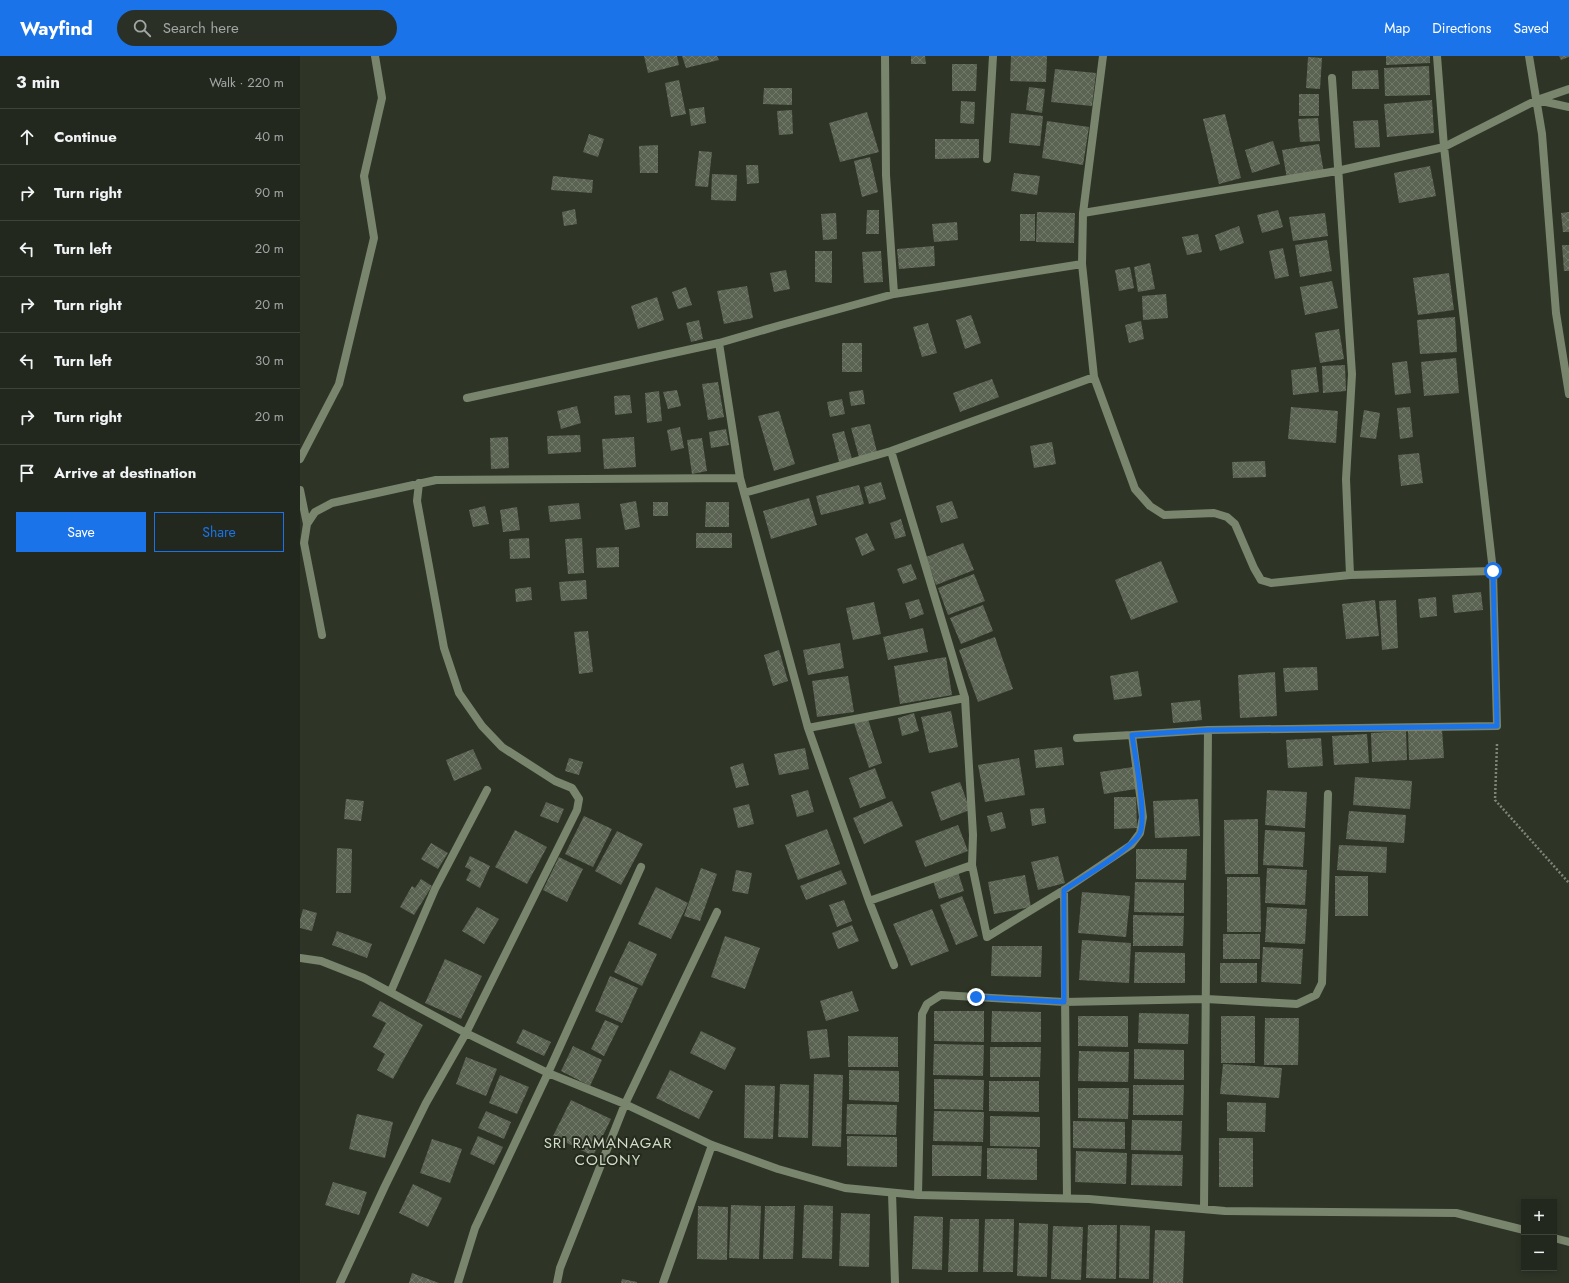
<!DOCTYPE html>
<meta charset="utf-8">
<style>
:root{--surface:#22281d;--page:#2a3026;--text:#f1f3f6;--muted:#a2a6a4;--line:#3f443b;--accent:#1a73e8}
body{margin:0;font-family:Jost,sans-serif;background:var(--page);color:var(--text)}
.controls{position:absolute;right:12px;bottom:12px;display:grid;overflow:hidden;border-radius:0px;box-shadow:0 2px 6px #0003}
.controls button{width:36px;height:36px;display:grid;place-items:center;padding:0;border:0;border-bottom:1px solid var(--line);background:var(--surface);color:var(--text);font:20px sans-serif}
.stop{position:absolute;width:12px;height:12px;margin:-9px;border:3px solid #1a73e8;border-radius:50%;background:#fff}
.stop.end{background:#1a73e8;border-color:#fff;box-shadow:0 1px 4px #0008}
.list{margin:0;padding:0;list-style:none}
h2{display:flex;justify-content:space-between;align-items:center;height:52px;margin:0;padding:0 16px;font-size:17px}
h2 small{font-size:13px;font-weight:400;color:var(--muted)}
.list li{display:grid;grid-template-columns:26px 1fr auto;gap:12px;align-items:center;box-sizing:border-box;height:56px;padding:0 16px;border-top:1px solid var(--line)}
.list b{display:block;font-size:15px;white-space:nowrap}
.list em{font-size:13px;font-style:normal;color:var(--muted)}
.actions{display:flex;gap:8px;padding:12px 16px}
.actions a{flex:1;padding:9px 0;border:1px solid var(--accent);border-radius:0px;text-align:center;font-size:14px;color:var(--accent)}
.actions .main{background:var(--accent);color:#fff}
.icon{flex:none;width:22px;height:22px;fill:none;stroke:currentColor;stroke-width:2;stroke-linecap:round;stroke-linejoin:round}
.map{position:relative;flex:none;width:1269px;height:1227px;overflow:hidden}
header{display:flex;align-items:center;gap:24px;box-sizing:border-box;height:56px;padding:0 20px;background:var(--accent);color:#fff}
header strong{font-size:19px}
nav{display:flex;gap:22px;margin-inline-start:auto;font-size:14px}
.search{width:280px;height:36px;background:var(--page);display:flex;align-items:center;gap:10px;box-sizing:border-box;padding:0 14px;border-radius:22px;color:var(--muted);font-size:15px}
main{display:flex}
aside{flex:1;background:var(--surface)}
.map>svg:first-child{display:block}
</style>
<header>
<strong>Wayfind</strong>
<div class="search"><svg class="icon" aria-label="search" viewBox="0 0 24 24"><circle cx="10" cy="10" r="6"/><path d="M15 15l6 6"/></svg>Search here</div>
<nav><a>Map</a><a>Directions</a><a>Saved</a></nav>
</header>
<main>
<aside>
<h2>3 min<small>Walk · 220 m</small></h2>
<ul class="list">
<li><svg class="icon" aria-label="ahead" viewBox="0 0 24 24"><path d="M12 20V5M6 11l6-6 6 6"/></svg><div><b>Continue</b></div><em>40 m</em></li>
<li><svg class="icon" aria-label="right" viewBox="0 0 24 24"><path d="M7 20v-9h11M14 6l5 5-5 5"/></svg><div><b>Turn right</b></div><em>90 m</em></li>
<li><svg class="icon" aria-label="left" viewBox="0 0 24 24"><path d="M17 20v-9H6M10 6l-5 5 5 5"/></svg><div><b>Turn left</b></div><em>20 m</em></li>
<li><svg class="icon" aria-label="right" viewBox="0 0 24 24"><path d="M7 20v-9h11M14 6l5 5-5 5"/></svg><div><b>Turn right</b></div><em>20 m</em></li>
<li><svg class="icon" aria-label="left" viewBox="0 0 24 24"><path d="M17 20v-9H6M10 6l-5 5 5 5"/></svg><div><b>Turn left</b></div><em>30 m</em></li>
<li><svg class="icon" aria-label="right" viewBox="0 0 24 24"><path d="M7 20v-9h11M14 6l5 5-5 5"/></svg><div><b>Turn right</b></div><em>20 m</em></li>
<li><svg class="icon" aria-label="arrive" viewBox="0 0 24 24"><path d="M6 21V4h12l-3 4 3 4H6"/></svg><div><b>Arrive at destination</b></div></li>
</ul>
<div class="actions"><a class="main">Save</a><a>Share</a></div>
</aside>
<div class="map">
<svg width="1269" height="1227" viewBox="0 0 1269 1227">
<defs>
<pattern id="building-cross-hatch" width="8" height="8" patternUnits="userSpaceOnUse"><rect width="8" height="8" fill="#5a6252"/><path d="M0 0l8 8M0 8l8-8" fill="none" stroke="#71786a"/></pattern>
</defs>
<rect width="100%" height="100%" fill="#2e3527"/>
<path fill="url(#building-cross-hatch)" d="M 344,0 L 377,0 L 379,9 L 348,17 Z
M 382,0 L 417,0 L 419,4 L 386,12 Z
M 611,0 L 625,0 L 626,8 L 611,8 Z
M 711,0 L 747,0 L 746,26 L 710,25 Z
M 1086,0 L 1130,0 L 1130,7 L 1086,9 Z
M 1259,0 L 1269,0 L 1269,1 L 1261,4 Z
M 1008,1 L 1022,2 L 1020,33 L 1006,32 Z
M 652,8 L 677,8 L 676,35 L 652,35 Z
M 1129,10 L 1130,39 L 1085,40 L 1084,12 Z
M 755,13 L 796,17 L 792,50 L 751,46 Z
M 1078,14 L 1079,33 L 1052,33 L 1052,15 Z
M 379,24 L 386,58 L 371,61 L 365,27 Z
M 729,31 L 745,33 L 742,57 L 726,54 Z
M 464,32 L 492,32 L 492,49 L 463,48 Z
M 999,38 L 1019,38 L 1019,60 L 999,60 Z
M 1132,44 L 1134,77 L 1087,81 L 1084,48 Z
M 661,45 L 675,46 L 674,68 L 660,67 Z
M 404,51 L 406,67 L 391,70 L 389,53 Z
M 492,54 L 493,78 L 479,79 L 477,55 Z
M 567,56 L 579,96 L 540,106 L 529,67 Z
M 711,57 L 743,60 L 740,90 L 709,87 Z
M 925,58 L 941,122 L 919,128 L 903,63 Z
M 1018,62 L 1020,85 L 1000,86 L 998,63 Z
M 1078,64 L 1080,91 L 1055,92 L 1053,65 Z
M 747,65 L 789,71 L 783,109 L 742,102 Z
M 289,78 L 304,83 L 298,101 L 283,96 Z
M 635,83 L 679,83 L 679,102 L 635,103 Z
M 973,85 L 980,108 L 952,117 L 945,94 Z
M 1019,88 L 1024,117 L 987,123 L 982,94 Z
M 358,89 L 358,117 L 340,117 L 339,90 Z
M 399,95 L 412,96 L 408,131 L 395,130 Z
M 570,101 L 578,136 L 562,141 L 554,105 Z
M 446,109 L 458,109 L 459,127 L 447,128 Z
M 1130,110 L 1136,140 L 1099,147 L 1094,117 Z
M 714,117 L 740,120 L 737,139 L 711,135 Z
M 412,118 L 437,119 L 436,145 L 411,144 Z
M 253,120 L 293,124 L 292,137 L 251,134 Z
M 275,153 L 277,168 L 264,170 L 262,156 Z
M 567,154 L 579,154 L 579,178 L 566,178 Z
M 978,154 L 983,171 L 962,177 L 957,159 Z
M 737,156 L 775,157 L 774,187 L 736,186 Z
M 1269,156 L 1269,176 L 1263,176 L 1261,157 Z
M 536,157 L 537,183 L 523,184 L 521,158 Z
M 1025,157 L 1028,180 L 993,185 L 989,161 Z
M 720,158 L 735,158 L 735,185 L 720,185 Z
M 657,166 L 658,184 L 634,186 L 632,168 Z
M 939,170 L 944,187 L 920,195 L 915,179 Z
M 898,178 L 902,196 L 887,199 L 882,181 Z
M 1027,184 L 1032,215 L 1000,221 L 995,189 Z
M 1262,189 L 1269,189 L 1269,215 L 1264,215 Z
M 634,190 L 635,210 L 599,213 L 597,193 Z
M 983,192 L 989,220 L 975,223 L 969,195 Z
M 515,195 L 532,195 L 532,227 L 515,226 Z
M 581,195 L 583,226 L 564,227 L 562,196 Z
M 850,207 L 855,233 L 838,236 L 834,211 Z
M 830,211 L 834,232 L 819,235 L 815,214 Z
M 486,214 L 490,233 L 474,236 L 470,217 Z
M 1149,217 L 1154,254 L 1118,259 L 1113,222 Z
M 1032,225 L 1038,252 L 1005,259 L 1000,231 Z
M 447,230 L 453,262 L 424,268 L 417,235 Z
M 386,231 L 392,249 L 378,253 L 372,236 Z
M 866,238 L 868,262 L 843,264 L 842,240 Z
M 357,241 L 364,264 L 338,273 L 331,250 Z
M 671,259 L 681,287 L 665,293 L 656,264 Z
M 1155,261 L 1157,296 L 1120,298 L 1117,264 Z
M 399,264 L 403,283 L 391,286 L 386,267 Z
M 841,265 L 844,283 L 829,287 L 825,269 Z
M 628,267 L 637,297 L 622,301 L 613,271 Z
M 1039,273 L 1044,303 L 1020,307 L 1015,277 Z
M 542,287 L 562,287 L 562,316 L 542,316 Z
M 1156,302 L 1159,337 L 1124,340 L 1121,306 Z
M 1107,305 L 1111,337 L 1095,339 L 1092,307 Z
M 1045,309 L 1046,335 L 1023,337 L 1022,310 Z
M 1016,311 L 1019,336 L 993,339 L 991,314 Z
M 692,323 L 699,341 L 660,356 L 653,337 Z
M 418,326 L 424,361 L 408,364 L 402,328 Z
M 377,334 L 381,350 L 368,353 L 363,336 Z
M 563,334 L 565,348 L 551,350 L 549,336 Z
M 359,335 L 362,365 L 347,367 L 345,337 Z
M 330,339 L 332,357 L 315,359 L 314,340 Z
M 542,343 L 545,358 L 530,361 L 527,346 Z
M 277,350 L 281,367 L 261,373 L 257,355 Z
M 991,351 L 1038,355 L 1036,387 L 988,383 Z
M 1110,351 L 1113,381 L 1100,383 L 1097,352 Z
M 1064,354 L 1080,357 L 1076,383 L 1060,381 Z
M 479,355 L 495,408 L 474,415 L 458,360 Z
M 570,368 L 577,396 L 559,401 L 551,372 Z
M 380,371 L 384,392 L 371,395 L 367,374 Z
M 426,373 L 429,389 L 411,392 L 409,376 Z
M 544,375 L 552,403 L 539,406 L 532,378 Z
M 280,379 L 281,396 L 248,398 L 247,380 Z
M 208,381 L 209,412 L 191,413 L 190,382 Z
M 334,381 L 336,411 L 304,413 L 302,383 Z
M 402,382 L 407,415 L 392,418 L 387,384 Z
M 752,386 L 756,408 L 734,412 L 730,390 Z
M 1119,397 L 1123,427 L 1101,430 L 1098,399 Z
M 965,405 L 966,421 L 933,422 L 932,406 Z
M 581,426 L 586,443 L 569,448 L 564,431 Z
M 559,429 L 564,448 L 521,459 L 516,440 Z
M 509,442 L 517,469 L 471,483 L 463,455 Z
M 336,445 L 340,471 L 325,474 L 320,448 Z
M 652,445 L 658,462 L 641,467 L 636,450 Z
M 353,446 L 368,446 L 368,460 L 353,460 Z
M 406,446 L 429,446 L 429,471 L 405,471 Z
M 279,447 L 281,463 L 250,466 L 248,450 Z
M 185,450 L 189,468 L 173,471 L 169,454 Z
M 217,451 L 220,474 L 203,476 L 200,454 Z
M 601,463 L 606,480 L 595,483 L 590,467 Z
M 396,477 L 432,477 L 432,492 L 396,492 Z
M 567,477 L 575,494 L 562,500 L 555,482 Z
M 229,482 L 230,502 L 210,503 L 209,483 Z
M 282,482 L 284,517 L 268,518 L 265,483 Z
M 663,487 L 674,514 L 636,529 L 626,501 Z
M 319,491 L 319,511 L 297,512 L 296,492 Z
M 861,505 L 878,546 L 831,564 L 815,524 Z
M 611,508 L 617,523 L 603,528 L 597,513 Z
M 674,518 L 685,545 L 648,559 L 638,532 Z
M 286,524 L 287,543 L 261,545 L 259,526 Z
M 231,531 L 232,544 L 216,546 L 215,533 Z
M 1181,536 L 1183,554 L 1154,557 L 1152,539 Z
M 1136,541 L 1137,560 L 1120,562 L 1118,543 Z
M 619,543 L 624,558 L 610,563 L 605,547 Z
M 1075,544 L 1079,580 L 1046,583 L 1042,548 Z
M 1096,544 L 1098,592 L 1082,594 L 1079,545 Z
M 574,546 L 581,578 L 553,584 L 546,552 Z
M 683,549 L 693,575 L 661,588 L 650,562 Z
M 623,572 L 628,596 L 588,604 L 583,581 Z
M 288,575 L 293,616 L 279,618 L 274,576 Z
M 695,581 L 713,633 L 678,646 L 659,594 Z
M 540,587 L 544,612 L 508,619 L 503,594 Z
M 479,594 L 488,625 L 473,630 L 464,599 Z
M 646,601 L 652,639 L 600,648 L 594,610 Z
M 1017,611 L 1018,634 L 985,636 L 983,612 Z
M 838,615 L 842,640 L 814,644 L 810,620 Z
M 975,616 L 977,660 L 940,662 L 938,619 Z
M 548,620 L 554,656 L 517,661 L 512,625 Z
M 900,644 L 902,664 L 873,667 L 871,647 Z
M 651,655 L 658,691 L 629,697 L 621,661 Z
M 614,657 L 619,675 L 602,680 L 598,662 Z
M 568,663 L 582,707 L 569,712 L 554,667 Z
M 1142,673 L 1144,702 L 1109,704 L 1108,675 Z
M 1106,675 L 1107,704 L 1072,706 L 1071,677 Z
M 1067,678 L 1069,707 L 1034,709 L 1032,680 Z
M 1021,682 L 1023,710 L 988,712 L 986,684 Z
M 762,691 L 764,709 L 736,712 L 734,694 Z
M 505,692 L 509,713 L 479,719 L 474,698 Z
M 173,693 L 182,713 L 154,725 L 146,704 Z
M 269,702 L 283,706 L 279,719 L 265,715 Z
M 719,702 L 725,739 L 685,746 L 678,709 Z
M 443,707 L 449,729 L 436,732 L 430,711 Z
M 833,711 L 836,733 L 804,738 L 800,716 Z
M 575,712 L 586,742 L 560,752 L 549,722 Z
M 1055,721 L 1112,725 L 1110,753 L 1053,749 Z
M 660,726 L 670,754 L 641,765 L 631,736 Z
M 508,734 L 514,756 L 497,761 L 491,739 Z
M 967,734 L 1007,736 L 1005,772 L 965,769 Z
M 814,741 L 836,741 L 837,772 L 814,773 Z
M 46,743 L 64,745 L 61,765 L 44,763 Z
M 898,743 L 900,780 L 855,782 L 853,745 Z
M 592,745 L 603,770 L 564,788 L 553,762 Z
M 246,746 L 264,753 L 258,767 L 240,760 Z
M 449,748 L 454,768 L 438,772 L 433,752 Z
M 744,752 L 746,767 L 732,770 L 730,753 Z
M 1049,755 L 1106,759 L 1104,787 L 1046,783 Z
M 702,756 L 706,772 L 691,776 L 687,760 Z
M 284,760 L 312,773 L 293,811 L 265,798 Z
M 958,763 L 958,818 L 925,818 L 924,764 Z
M 658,769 L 668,795 L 625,811 L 615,785 Z
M 527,773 L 540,808 L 498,824 L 485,789 Z
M 215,774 L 247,791 L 227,828 L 195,811 Z
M 965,774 L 1005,776 L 1003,811 L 963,809 Z
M 317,775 L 343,788 L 321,829 L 295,815 Z
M 131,787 L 148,797 L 138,813 L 121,803 Z
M 1039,789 L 1087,791 L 1086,817 L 1037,814 Z
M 37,792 L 52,793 L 51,837 L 36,837 Z
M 836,793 L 887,793 L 886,824 L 836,823 Z
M 170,800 L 190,810 L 180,832 L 166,824 L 171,814 L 165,811 Z
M 758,800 L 765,827 L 738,834 L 731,806 Z
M 259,801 L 283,813 L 267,846 L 243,834 Z
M 401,812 L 417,818 L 400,865 L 384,860 Z
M 967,812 L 1007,814 L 1005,849 L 965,847 Z
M 436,814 L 452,817 L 448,838 L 432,835 Z
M 541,814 L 547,828 L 506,844 L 500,830 Z
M 658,816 L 664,835 L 639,843 L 633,825 Z
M 725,819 L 731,851 L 694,858 L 688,826 Z
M 1035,820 L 1068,820 L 1068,860 L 1035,860 Z
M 927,821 L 960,821 L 961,876 L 927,876 Z
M 121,823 L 132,830 L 114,859 L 100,851 L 112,830 L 115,832 Z
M 835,826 L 884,827 L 884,857 L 834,856 Z
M 356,831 L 388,847 L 371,883 L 338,868 Z
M 782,836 L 830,840 L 826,881 L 778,877 Z
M 662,840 L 678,880 L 656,889 L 640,849 Z
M 544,844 L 552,865 L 537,871 L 529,849 Z
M 177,851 L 199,863 L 184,888 L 162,875 Z
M 967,851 L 1007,853 L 1005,888 L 965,886 Z
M 3,853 L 17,857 L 12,875 L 0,872 L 0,864 Z
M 632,853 L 649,895 L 611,910 L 593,868 Z
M 833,859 L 884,860 L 883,890 L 833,890 Z
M 552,869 L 559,885 L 538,893 L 532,877 Z
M 37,875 L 72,888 L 67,902 L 32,889 Z
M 923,878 L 960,878 L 960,903 L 923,903 Z
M 425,880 L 460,892 L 445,933 L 411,921 Z
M 782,884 L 831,887 L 829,927 L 779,924 Z
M 329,885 L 357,898 L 342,930 L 314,916 Z
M 692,890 L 742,890 L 741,921 L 691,920 Z
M 963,891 L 1003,893 L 1001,928 L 961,926 Z
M 835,896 L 885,897 L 885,927 L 834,927 Z
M 145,903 L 182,920 L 161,963 L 125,947 Z
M 920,907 L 957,907 L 957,927 L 920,927 Z
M 310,920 L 338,932 L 322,967 L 295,955 Z
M 552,935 L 559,955 L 526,965 L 520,945 Z
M 80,945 L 123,969 L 93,1023 L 77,1014 L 85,998 L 73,991 L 86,967 L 72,960 Z
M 634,955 L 684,955 L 684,986 L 634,985 Z
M 692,955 L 741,956 L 741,986 L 691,986 Z
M 839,957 L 889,958 L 888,988 L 838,987 Z
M 778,960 L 828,960 L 828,991 L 778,990 Z
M 921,960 L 955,960 L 955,1007 L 921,1007 Z
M 965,962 L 999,962 L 998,1009 L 964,1009 Z
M 305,964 L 319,970 L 304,1000 L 291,993 Z
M 223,973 L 251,986 L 244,1000 L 216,987 Z
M 527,973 L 530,1001 L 510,1003 L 507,975 Z
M 401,975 L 436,992 L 425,1014 L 390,997 Z
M 548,980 L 598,981 L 598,1011 L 548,1011 Z
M 634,988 L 684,989 L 683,1020 L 633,1019 Z
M 273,990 L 302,1004 L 290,1030 L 261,1015 Z
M 690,991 L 741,991 L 740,1021 L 690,1021 Z
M 834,993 L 884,994 L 884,1024 L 834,1023 Z
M 779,995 L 829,996 L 828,1026 L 778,1025 Z
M 166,1001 L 197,1013 L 186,1040 L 156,1028 Z
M 923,1008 L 982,1012 L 979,1042 L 920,1038 Z
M 370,1014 L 413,1035 L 399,1063 L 356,1042 Z
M 549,1014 L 599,1015 L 599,1046 L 549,1044 Z
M 514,1018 L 543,1019 L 541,1091 L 512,1090 Z
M 200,1019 L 229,1031 L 217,1058 L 189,1047 Z
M 634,1023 L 684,1024 L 683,1054 L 634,1053 Z
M 689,1025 L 739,1025 L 739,1056 L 689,1055 Z
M 480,1028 L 509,1029 L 508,1082 L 478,1081 Z
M 445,1029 L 475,1030 L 473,1083 L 444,1082 Z
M 833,1029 L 884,1029 L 883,1059 L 833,1059 Z
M 778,1032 L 829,1032 L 828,1063 L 778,1062 Z
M 271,1044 L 311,1063 L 293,1100 L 253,1080 Z
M 927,1046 L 966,1047 L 965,1076 L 927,1075 Z
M 547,1048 L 597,1049 L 596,1079 L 546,1078 Z
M 186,1055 L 211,1066 L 204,1083 L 178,1072 Z
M 634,1055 L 684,1056 L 683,1086 L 633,1085 Z
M 57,1058 L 93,1066 L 85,1102 L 49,1093 Z
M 690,1060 L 740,1061 L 740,1091 L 690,1090 Z
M 832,1064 L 882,1065 L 881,1095 L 831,1094 Z
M 773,1065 L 825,1066 L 825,1093 L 773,1092 Z
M 178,1080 L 203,1091 L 194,1109 L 170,1098 Z
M 547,1080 L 597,1081 L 597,1111 L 547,1110 Z
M 919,1082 L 953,1082 L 953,1131 L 919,1131 Z
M 132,1083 L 162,1093 L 150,1127 L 120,1117 Z
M 632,1089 L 682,1090 L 681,1120 L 632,1120 Z
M 687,1092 L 737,1093 L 737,1124 L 687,1123 Z
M 776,1095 L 827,1097 L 826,1128 L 775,1126 Z
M 832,1098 L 883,1099 L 882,1130 L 831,1129 Z
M 33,1126 L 67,1136 L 59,1159 L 25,1149 Z
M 113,1128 L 142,1142 L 128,1171 L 99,1157 Z
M 431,1149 L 461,1150 L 459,1203 L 429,1202 Z
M 504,1149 L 533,1150 L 532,1203 L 502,1202 Z
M 398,1150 L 428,1151 L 427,1204 L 397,1203 Z
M 465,1150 L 495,1150 L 493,1203 L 463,1203 Z
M 541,1157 L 570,1158 L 569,1211 L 539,1210 Z
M 614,1160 L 643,1161 L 642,1214 L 612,1213 Z
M 650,1163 L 679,1163 L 678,1216 L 648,1216 Z
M 685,1163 L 714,1163 L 713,1216 L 683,1216 Z
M 719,1167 L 748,1168 L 747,1221 L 717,1220 Z
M 788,1169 L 817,1169 L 816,1223 L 786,1222 Z
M 820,1169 L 850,1170 L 849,1223 L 819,1222 Z
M 753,1170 L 783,1171 L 781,1224 L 751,1223 Z
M 855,1174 L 885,1175 L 883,1227 L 853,1227 Z
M 112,1217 L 139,1227 L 109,1227 Z
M 322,1223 L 337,1226 L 337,1227 L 321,1227 Z"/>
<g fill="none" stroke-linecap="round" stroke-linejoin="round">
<path stroke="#7f8579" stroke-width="2.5" stroke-dasharray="2 2" stroke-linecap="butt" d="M 1197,688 L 1195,744 L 1269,827"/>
<path stroke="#7a856d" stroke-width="8" d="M 585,0 L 586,119 L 594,238
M 803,0 L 783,157 L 782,208 L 794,321 L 835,433 L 850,450 L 864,459 L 914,457 L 927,461 L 935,468 L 954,512 L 961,524 L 971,527 L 1050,519 L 1193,515
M 1229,0 L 1242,78 L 1256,257 L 1269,338
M 1032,22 L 1052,318 L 1046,423 L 1050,519
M 1237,44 L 1269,51
M 687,103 L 693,0
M 783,157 L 1037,115 L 1144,91 L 1237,44 L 1269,33
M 167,342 L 419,287
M 591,395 L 794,321
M 0,403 L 39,328 L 74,182 L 64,120 L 82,42 L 75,0
M 0,434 L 7,468
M 444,437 L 591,395 L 665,642 L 673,779 L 672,809 L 569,845
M 22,579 L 4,487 L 7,468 L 15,456 L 32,447 L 136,424 L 440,422
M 508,672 L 665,642
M 777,682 L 832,679
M 672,809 L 687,881 L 764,834 L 831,789 L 840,777 L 843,761 L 832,679 L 908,674 L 1197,670 L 1193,515 L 1144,91 L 1137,0
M 764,834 L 767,1142
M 0,902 L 21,905 L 64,922 L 166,977 L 248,1017 L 325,1048 L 412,1089 L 478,1113 L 545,1132 L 618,1139 L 789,1143 L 925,1155 L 1156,1157 L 1224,1174
M 594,909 L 569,845 L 508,672 L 440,422 L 419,287 L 481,269 L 594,238 L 782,208
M 91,935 L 135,833 L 187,734
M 592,1137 L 595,1227
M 618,1139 L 622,958 L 627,948 L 641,939 L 764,946 L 906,943 L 997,948 L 1016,939 L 1022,927 L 1028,738
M 904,1153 L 908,674
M 1254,1182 L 1269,1186
M 40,1227 L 85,1130 L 126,1047 L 166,977 L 277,754 L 279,743 L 272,732 L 255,725 L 202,691 L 182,670 L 159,637 L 144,592 L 117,445 L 119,427
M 158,1227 L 175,1172 L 248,1017 L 341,811
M 257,1227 L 260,1212 L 325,1048 L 417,856
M 363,1227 L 412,1089"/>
</g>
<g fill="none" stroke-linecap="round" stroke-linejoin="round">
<path stroke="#1a73e8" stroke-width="5" d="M 676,941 L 764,946 L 764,834 C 780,823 832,793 840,777 C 847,761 835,699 832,679 L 908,674 L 1197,670 L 1193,515"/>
</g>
<g text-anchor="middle" stroke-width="4" stroke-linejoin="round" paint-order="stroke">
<g font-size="15" letter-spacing="1" fill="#d3dcca" stroke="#252b1d">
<text x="308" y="1092">SRI RAMANAGAR<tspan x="308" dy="17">COLONY</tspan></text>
</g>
</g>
</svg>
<div class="controls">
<button>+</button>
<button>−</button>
</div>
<div class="stop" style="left:1193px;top:515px"></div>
<div class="stop end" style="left:676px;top:941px"></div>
</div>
</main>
